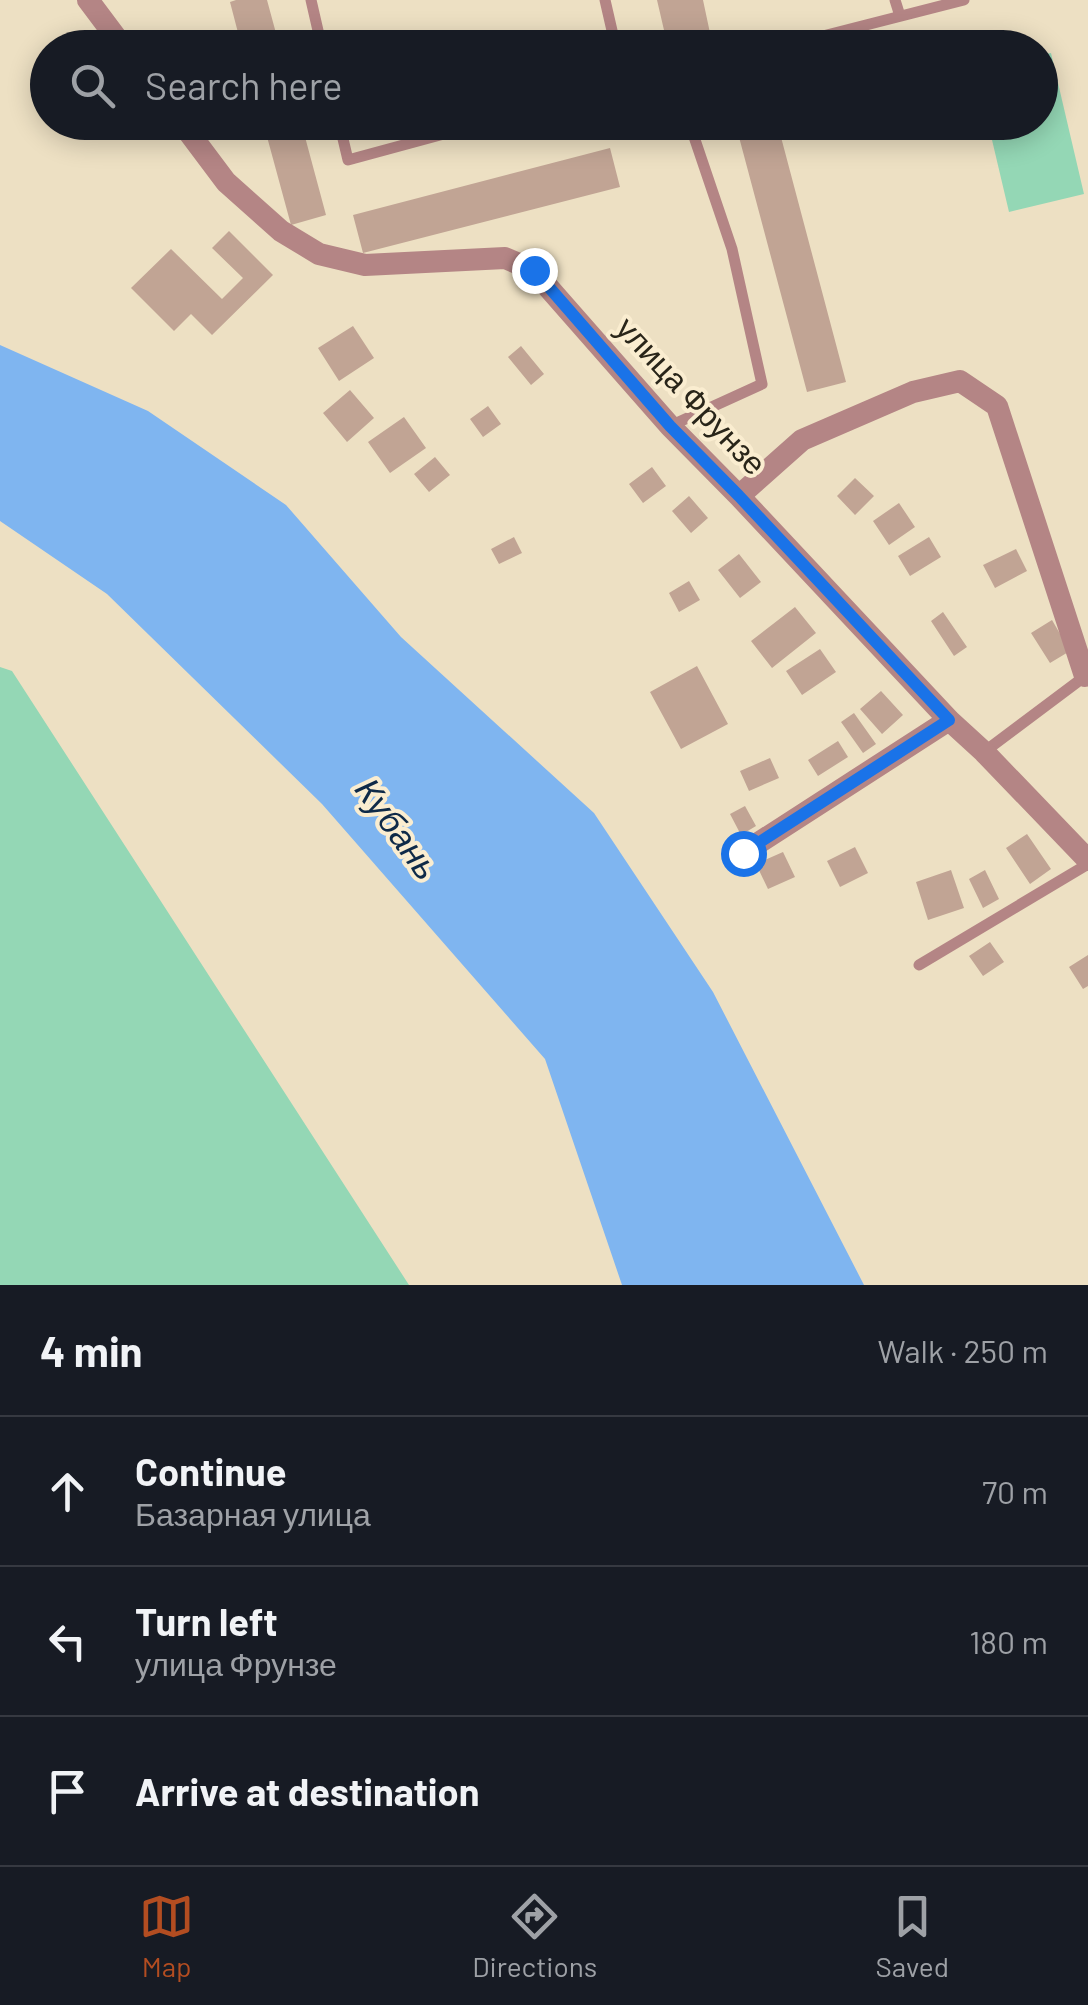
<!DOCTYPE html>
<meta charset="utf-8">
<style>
:root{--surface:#171b24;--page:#242831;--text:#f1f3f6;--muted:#9ea1a6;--line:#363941;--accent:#b34d21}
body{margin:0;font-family:Barlow,sans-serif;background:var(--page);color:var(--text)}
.stop{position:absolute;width:30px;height:30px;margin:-22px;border:8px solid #1a73e8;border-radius:50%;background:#fff}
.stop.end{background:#1a73e8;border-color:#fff;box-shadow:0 2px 10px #0008}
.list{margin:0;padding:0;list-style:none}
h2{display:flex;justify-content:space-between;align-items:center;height:130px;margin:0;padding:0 40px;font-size:42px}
h2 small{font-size:32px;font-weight:400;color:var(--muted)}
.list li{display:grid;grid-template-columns:65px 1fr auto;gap:30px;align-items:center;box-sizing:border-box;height:150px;padding:0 40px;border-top:2px solid var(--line)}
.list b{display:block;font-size:38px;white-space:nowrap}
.list p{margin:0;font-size:32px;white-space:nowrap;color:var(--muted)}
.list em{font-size:32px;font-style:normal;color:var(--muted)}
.icon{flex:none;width:55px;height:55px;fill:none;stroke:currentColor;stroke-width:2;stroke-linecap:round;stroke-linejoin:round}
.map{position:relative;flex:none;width:1088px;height:1285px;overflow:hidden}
.search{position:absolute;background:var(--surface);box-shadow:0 5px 25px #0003;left:30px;right:30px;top:30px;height:110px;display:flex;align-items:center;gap:25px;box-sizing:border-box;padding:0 35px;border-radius:55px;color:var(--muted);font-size:38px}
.sheet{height:580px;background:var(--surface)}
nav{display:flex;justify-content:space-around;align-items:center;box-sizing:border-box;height:140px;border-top:2px solid var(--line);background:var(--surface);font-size:28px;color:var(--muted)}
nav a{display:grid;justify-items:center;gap:5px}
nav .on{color:var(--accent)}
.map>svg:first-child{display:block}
</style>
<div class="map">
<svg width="1088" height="1285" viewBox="0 0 1088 1285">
<rect width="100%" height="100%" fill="#ede0c3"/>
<path fill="#94d7b5" d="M 1051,53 L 1084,194 L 1009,212 L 988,123 L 1040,122 L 1041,55 Z
M 0,667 L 12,671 L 409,1285 L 0,1285 Z"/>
<path fill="#7fb5f0" d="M 0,345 L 148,411 L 286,505 L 401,637 L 594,813 L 713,992 L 864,1285 L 622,1285 L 545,1059 L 322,804 L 107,594 L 0,521 Z"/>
<path fill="#c1a494" d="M 236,0 L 267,0 L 280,48 L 242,48 L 230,2 Z
M 657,0 L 703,0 L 710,33 L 667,43 Z
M 438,31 L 442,48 L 406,48 L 403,38 Z
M 263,122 L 301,122 L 326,215 L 291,225 Z
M 735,122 L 777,122 L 846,382 L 807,392 Z
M 610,148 L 620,187 L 363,253 L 353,215 Z
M 229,231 L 273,275 L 212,335 L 191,314 L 174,331 L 131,288 L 171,249 L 222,299 L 243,278 L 212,248 Z
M 353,326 L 374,358 L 339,381 L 318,348 Z
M 521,346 L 544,374 L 531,385 L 508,357 Z
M 350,390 L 374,418 L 347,442 L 323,413 Z
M 488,406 L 501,424 L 483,437 L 470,419 Z
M 404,417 L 426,448 L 390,473 L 368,442 Z
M 435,457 L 450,475 L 429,492 L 414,474 Z
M 652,467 L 666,486 L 643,503 L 629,484 Z
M 855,478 L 874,496 L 855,515 L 837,496 Z
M 689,496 L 708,518 L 691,533 L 672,511 Z
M 899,503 L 915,527 L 889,545 L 873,521 Z
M 514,537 L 522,553 L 499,564 L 491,549 Z
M 929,537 L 941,557 L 910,576 L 898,556 Z
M 1016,549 L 1027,571 L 995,588 L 983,565 Z
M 739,554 L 761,582 L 740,598 L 718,570 Z
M 689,581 L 700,600 L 679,612 L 669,593 Z
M 795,607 L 816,633 L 772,668 L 751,641 Z
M 943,612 L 967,647 L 954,656 L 931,621 Z
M 1052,620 L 1070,651 L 1050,663 L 1031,633 Z
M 820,649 L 836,672 L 802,695 L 786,671 Z
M 697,666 L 728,724 L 681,749 L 650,692 Z
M 881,691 L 903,715 L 882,734 L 860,709 Z
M 854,713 L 876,744 L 863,753 L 841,722 Z
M 838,741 L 848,757 L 818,776 L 808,760 Z
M 770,758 L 779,778 L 749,791 L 740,771 Z
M 745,806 L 756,826 L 741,835 L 730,814 Z
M 1027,834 L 1051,869 L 1030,884 L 1006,848 Z
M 855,847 L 868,873 L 840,887 L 827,861 Z
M 783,852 L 795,877 L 768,889 L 756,864 Z
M 951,870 L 964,908 L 928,920 L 916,882 Z
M 985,870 L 999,899 L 983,908 L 969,879 Z
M 990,942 L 1004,962 L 983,976 L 969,956 Z
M 1088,955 L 1088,986 L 1083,989 L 1069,967 Z"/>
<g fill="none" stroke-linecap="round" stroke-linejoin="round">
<path stroke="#b48585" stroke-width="11" d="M 311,0 L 322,48
M 605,0 L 616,48
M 895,0 L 900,16
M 776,48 L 964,0
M 339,122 L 348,160 L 488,122
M 670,426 L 762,384 L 732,249 L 689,122
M 984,752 L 1088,674
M 919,965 L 1088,864"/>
<path stroke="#b48585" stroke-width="22" d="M 88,0 L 124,48
M 181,122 L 226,182 L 281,231 L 319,254 L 365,265 L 505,258 L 533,270 L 670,426 L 739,496 L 949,720 L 984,752 L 1088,860
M 739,496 L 802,440 L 913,392 L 960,381 L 997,406 L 1085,676
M 743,853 L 949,720"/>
</g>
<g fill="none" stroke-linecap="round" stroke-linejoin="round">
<path stroke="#1a73e8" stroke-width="12" d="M 534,270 L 670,426 L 739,496 L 949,720 L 743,853"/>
</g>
<g text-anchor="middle" stroke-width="8" stroke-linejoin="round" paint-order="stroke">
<g font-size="32" fill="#292519" stroke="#faedd0">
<text transform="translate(691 396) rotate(47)" y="11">улица Фрунзе</text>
</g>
<g font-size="35" font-style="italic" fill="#0e2a48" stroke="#faedd0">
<text transform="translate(397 829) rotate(54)" y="12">Кубань</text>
</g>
</g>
</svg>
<div class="stop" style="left:743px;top:853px"></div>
<div class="stop end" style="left:534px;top:270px"></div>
<div class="search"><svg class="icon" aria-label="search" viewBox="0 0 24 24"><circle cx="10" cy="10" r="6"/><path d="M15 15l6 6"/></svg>Search here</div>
</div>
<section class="sheet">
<h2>4 min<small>Walk · 250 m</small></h2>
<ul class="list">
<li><svg class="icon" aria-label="ahead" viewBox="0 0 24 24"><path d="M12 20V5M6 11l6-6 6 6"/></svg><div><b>Continue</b><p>Базарная улица</p></div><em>70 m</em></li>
<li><svg class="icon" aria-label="left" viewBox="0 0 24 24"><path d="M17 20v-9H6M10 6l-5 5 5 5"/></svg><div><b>Turn left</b><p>улица Фрунзе</p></div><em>180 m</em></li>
<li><svg class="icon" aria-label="arrive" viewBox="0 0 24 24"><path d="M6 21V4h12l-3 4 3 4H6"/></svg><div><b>Arrive at destination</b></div></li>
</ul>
</section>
<nav>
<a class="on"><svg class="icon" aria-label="map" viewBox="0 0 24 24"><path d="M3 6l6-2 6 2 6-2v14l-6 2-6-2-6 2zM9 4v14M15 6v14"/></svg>Map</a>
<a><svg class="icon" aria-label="directions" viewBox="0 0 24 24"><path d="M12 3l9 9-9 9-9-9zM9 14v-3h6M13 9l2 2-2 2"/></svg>Directions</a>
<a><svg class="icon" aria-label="saved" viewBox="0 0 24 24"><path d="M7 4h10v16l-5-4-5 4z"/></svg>Saved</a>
</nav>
